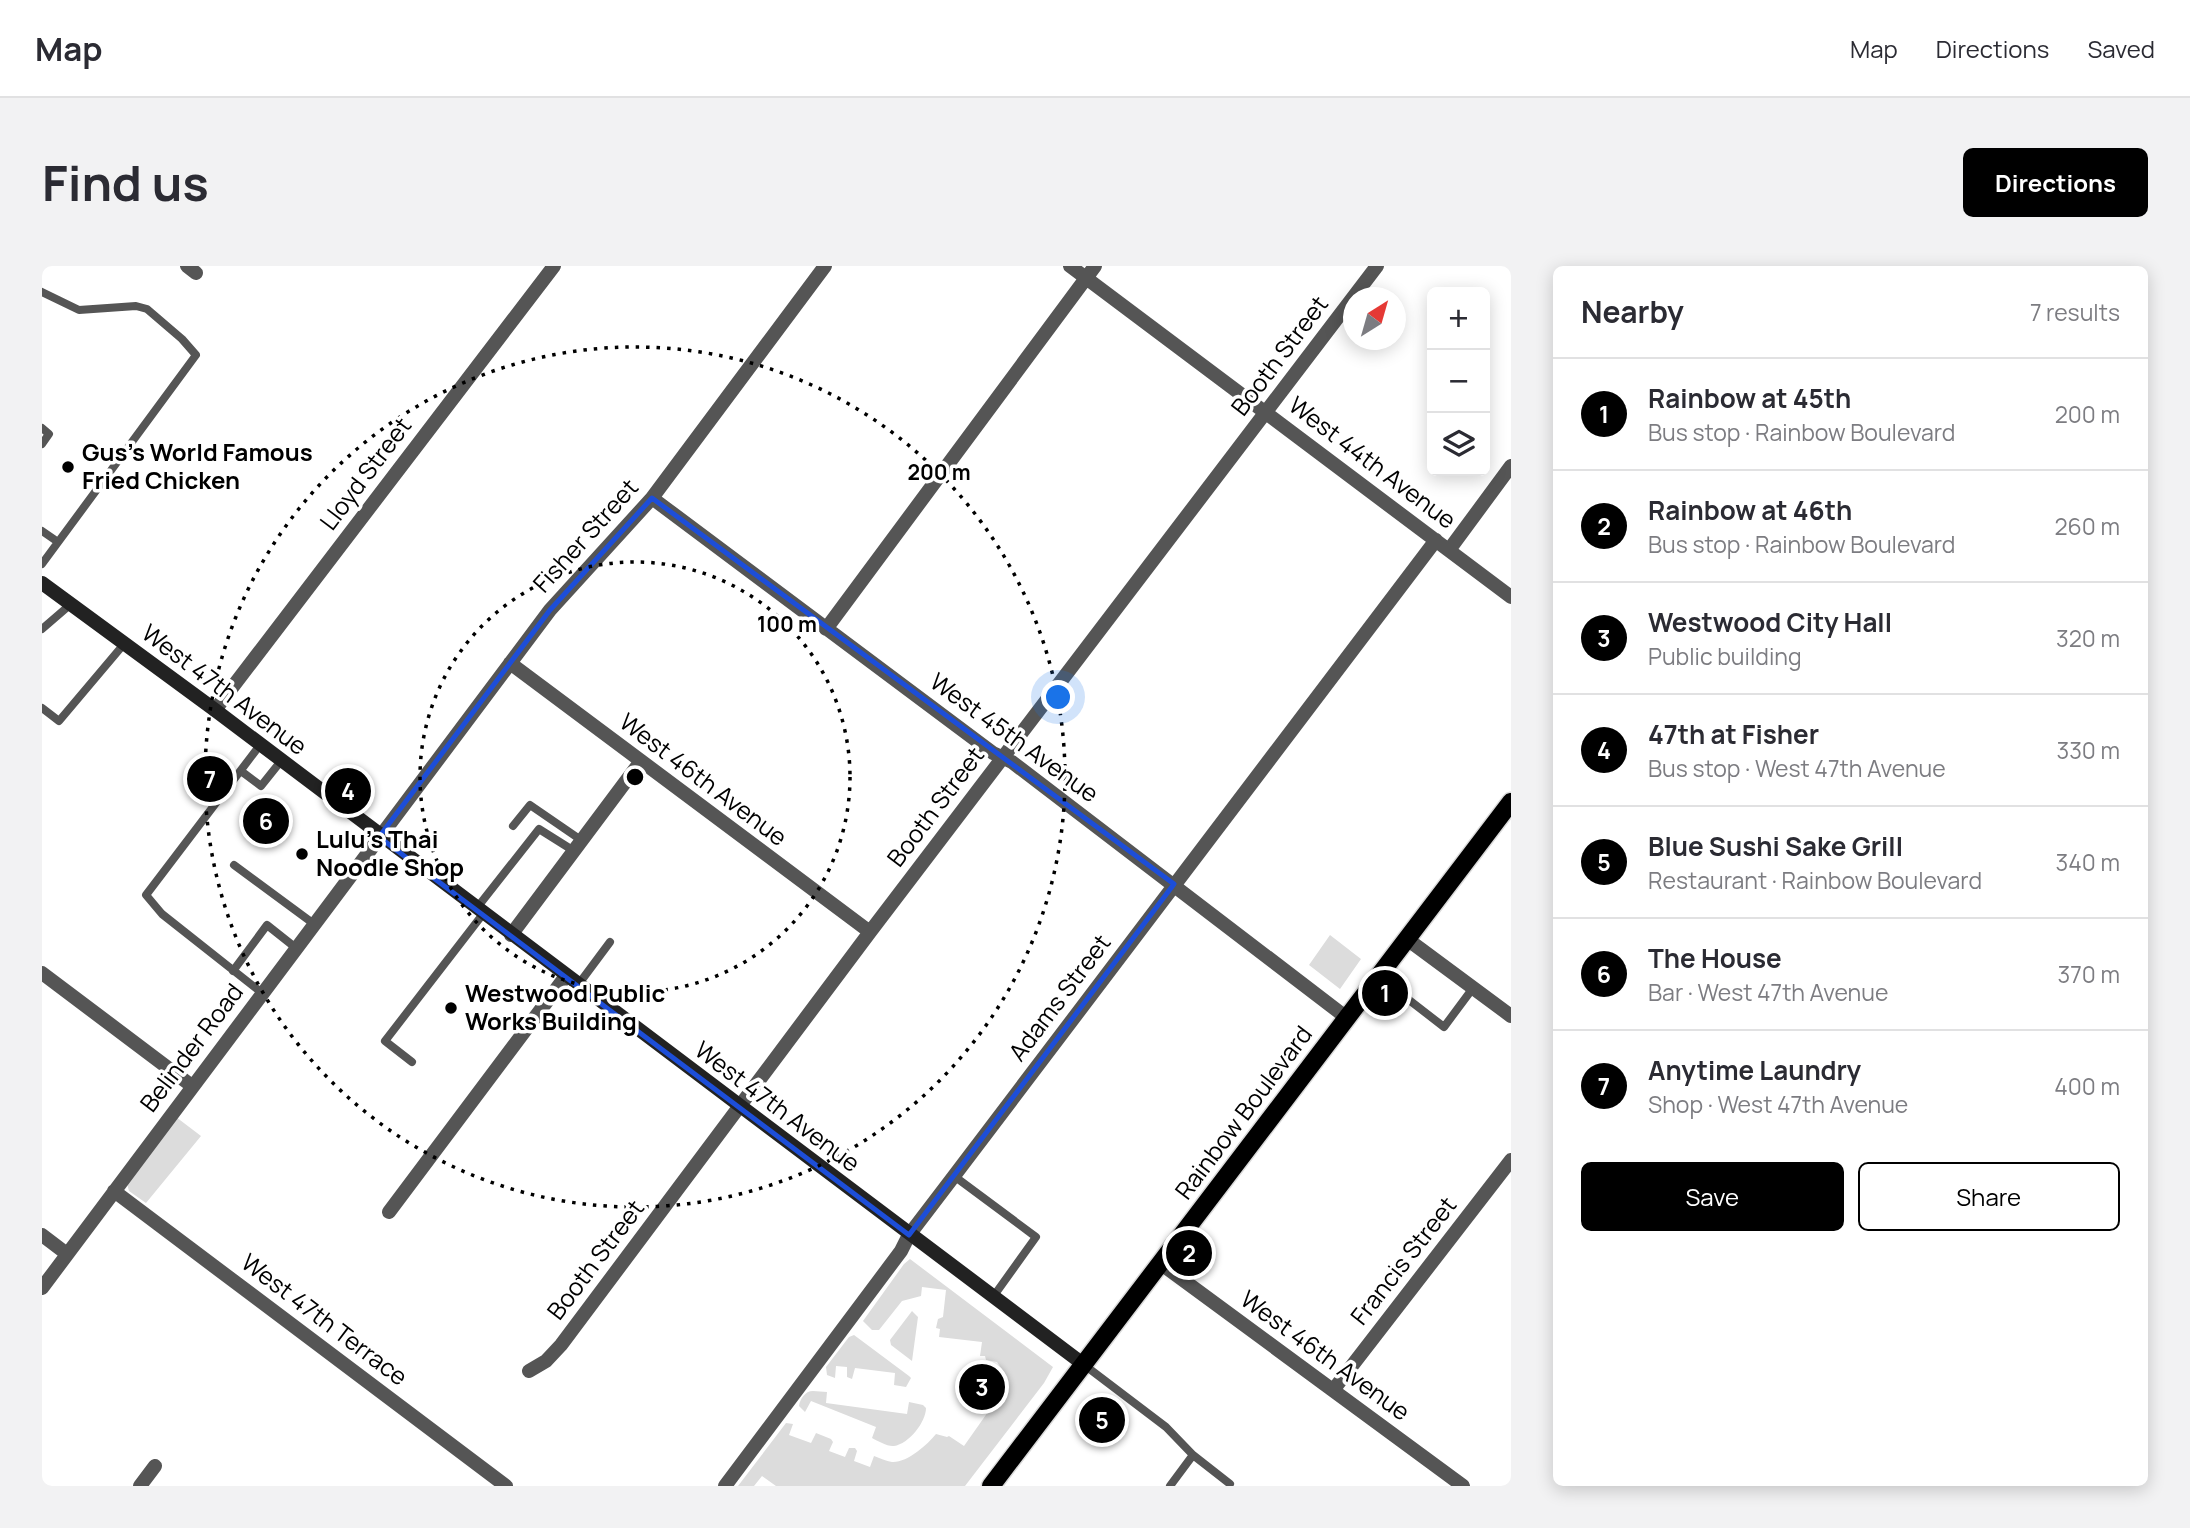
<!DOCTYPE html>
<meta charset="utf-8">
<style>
:root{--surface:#fff;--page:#f2f2f3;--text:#2b2b33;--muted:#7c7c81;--line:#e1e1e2;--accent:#000}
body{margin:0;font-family:Manrope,sans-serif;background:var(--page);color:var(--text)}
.controls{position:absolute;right:21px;top:21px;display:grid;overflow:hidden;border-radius:10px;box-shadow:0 4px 18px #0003}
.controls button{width:63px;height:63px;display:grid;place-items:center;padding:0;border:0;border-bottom:2px solid var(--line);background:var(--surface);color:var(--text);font:35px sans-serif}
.compass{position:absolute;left:1301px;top:21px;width:63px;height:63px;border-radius:50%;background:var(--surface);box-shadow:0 4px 18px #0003;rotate:37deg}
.you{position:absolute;left:1017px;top:432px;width:24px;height:24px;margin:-18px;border:5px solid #fff;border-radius:50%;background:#1a73e8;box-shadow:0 0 0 10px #1a73e833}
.badge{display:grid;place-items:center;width:46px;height:46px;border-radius:50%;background:var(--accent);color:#fff;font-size:23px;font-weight:700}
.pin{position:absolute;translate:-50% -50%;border:4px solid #fff;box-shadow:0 2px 7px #0006}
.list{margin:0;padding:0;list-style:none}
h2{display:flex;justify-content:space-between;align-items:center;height:91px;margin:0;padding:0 28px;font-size:30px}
h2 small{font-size:23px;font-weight:400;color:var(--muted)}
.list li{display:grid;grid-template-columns:46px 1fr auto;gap:21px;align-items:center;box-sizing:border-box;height:112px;padding:0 28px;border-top:2px solid var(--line)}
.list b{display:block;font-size:26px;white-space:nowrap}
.list p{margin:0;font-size:23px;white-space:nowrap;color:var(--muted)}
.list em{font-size:23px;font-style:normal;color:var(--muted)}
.actions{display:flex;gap:14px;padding:21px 28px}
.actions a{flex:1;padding:16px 0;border:2px solid var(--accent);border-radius:10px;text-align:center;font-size:24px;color:var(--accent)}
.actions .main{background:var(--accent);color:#fff}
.icon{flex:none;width:38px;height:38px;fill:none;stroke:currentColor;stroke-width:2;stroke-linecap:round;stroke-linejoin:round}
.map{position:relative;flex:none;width:1469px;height:1220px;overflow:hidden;border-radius:10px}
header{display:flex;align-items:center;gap:42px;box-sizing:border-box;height:98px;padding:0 35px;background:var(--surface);border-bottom:2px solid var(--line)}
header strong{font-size:33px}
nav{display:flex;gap:38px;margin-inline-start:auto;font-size:24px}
.intro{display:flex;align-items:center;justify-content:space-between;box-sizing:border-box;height:168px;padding:0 42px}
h1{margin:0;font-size:49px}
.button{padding:18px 32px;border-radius:10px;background:var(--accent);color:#fff;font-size:24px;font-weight:700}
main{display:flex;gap:42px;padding:0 42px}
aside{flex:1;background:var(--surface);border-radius:10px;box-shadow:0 4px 18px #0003}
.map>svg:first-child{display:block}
</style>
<header>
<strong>Map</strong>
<nav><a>Map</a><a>Directions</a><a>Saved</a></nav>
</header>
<div class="intro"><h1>Find us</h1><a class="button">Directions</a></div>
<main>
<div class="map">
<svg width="1469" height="1220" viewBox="0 0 1469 1220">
<rect width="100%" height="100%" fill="#fff"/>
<path fill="#dcdcdc" d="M 1288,669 L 1319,693 L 1298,723 L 1267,699 Z
M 134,851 L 159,870 L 104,937 L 87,925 L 85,918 Z
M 868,993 L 1007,1098 L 1011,1101 L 1002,1117 L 923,1220 L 734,1220 L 720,1210 L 712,1220 L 696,1220 L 744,1157 L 751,1158 L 747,1169 L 769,1177 L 774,1167 L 789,1173 L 791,1176 L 787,1185 L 803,1191 L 807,1182 L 813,1182 L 815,1185 L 812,1195 L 828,1201 L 832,1190 C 838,1192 844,1195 850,1196 C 865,1197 885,1179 894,1168 L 905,1171 L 907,1170 L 922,1180 L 953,1136 L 947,1131 L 948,1126 L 959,1120 L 963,1108 L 955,1096 L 944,1094 L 943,1090 L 938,1090 L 940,1076 L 897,1071 L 898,1063 L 894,1062 L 896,1053 L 901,1051 L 904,1024 L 880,1021 L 879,1030 L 860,1035 L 837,1064 L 830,1064 L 821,1055 L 862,998 Z
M 870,1045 L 876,1051 L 870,1095 L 849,1079 L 848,1074 Z
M 812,1069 L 867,1110 L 869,1112 L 864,1121 L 852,1119 L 853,1107 L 813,1102 L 810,1113 L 805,1111 L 805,1101 L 794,1100 L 793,1112 L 785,1109 L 784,1101 L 807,1071 Z
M 771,1125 L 785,1126 L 784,1137 L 865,1148 L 867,1136 L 881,1139 L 884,1142 C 884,1156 867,1178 852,1180 C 846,1181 836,1175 830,1172 L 834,1161 L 769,1135 L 763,1146 L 757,1140 C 758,1133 763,1125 771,1125 Z"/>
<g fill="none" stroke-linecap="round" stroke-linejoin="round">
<g stroke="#dbdbdb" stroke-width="21">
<path id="primary" d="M 949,1220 L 1469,536"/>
</g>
<path stroke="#555" stroke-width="8" d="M 0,26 L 37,44 L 94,40 L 105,43 L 140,73 L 154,89 L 0,298
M 0,162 L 7,168 L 0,178
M 0,265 L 16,276
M 0,363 L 29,338
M 0,442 L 17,455 L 82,378
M 218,479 L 104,629 L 120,648 L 220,727
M 199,505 L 219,520 L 239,495
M 471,560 L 488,539 L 539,574
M 192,599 L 272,658
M 434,643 L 497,563 L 532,585
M 191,705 L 225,659 L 254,682
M 1336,710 L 1402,761 L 1431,722
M 536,719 L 568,676
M 370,796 L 343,775 L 441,648
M 912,910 L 994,971 L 951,1031
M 1041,1098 L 1124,1161 L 1151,1189 L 1128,1220
M 1151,1189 L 1188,1218"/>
<path stroke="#555" stroke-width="14" d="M 145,0 L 154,7
M 1028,0 L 1469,331
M 610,232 L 951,487 L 970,496 L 1305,752
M 1407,284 L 1469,200
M 784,363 L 1053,0
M 468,397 L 828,666
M 173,444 L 512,0
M 469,669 L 599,495
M 1365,673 L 1469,750
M 0,707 L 150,820
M 72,925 L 464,1220
M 347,946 L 524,710
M 0,969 L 25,988
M 1118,997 L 1421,1220
M 0,1022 L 508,344 L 610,232 L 783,0
M 487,1105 L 504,1095 L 519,1079 L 828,666 L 1335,0
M 1292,1123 L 1469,894
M 98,1220 L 113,1200
M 683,1220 L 859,985 L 867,969 L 912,910 L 1394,274"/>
<path stroke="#222" stroke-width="14" d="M 0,317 L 173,444 L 1041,1098"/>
<use href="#primary" stroke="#000" stroke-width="18"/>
</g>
<path fill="none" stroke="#1d4ed8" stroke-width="5" stroke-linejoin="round" d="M 610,232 L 1132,618 L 867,969 L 337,571 L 508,344 Z"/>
<g fill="none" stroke="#000" stroke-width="3.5" stroke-dasharray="3.5 7">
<circle cx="593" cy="511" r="215"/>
<circle cx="593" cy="511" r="430"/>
</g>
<g fill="#000" stroke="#fff" stroke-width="2.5">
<circle cx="26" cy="201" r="7"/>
<circle cx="260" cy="588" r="7"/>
<circle cx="409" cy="742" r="7"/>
</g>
<g text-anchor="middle" stroke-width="7" stroke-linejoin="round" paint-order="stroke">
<g font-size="24" fill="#000" stroke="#fff">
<text transform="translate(1238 90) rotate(-53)" y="8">Booth Street</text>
<text transform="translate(1330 197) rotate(37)" y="8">West 44th Avenue</text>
<text transform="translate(324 208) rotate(-53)" y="8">Lloyd Street</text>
<text transform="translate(544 270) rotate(-48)" y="8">Fisher Street</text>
<text transform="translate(182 424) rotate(37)" y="8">West 47th Avenue</text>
<text transform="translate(972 472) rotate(36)" y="8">West 45th Avenue</text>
<text transform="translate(661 514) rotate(37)" y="8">West 46th Avenue</text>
<text transform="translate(894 541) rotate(-53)" y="8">Booth Street</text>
<text transform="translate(1018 732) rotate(-53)" y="8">Adams Street</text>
<text transform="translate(150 782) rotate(-53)" y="8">Belinder Road</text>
<text transform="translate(735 841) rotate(37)" y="8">West 47th Avenue</text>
<text transform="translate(1202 847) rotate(-53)" y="8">Rainbow Boulevard</text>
<text transform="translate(554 994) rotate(-53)" y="8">Booth Street</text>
<text transform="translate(1362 995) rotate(-52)" y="8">Francis Street</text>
<text transform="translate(282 1054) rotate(37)" y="8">West 47th Terrace</text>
<text transform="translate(1283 1090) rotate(36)" y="8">West 46th Avenue</text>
</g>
<g font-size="24" font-weight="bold" fill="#000" stroke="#fff" text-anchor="start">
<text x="40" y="195">Gus's World Famous<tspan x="40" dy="28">Fried Chicken</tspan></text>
<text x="274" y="582">Lulu's Thai<tspan x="274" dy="28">Noodle Shop</tspan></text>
<text x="423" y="736">Westwood Public<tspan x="423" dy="28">Works Building</tspan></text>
</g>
</g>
<circle cx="593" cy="511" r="10" fill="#000" stroke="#fff" stroke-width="3.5"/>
<g font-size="21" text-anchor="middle" font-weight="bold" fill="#000" stroke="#fff" stroke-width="7" stroke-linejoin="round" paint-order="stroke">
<text x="897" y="214">200 m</text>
<text x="745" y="366">100 m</text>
</g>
</svg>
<div class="controls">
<button>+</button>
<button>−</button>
<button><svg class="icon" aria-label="layers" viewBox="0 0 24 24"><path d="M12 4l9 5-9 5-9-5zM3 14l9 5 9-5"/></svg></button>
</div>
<svg class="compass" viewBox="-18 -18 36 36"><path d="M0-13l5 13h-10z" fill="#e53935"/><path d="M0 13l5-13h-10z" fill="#7c7c81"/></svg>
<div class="you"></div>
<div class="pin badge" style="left:1343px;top:727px">1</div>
<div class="pin badge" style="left:1147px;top:987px">2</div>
<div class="pin badge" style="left:940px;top:1121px">3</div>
<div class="pin badge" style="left:306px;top:525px">4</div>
<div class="pin badge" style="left:1060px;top:1154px">5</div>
<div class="pin badge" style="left:224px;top:555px">6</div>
<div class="pin badge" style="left:168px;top:513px">7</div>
</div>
<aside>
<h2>Nearby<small>7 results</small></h2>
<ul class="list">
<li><span class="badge">1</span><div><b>Rainbow at 45th</b><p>Bus stop · Rainbow Boulevard</p></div><em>200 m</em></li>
<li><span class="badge">2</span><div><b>Rainbow at 46th</b><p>Bus stop · Rainbow Boulevard</p></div><em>260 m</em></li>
<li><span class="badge">3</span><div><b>Westwood City Hall</b><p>Public building</p></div><em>320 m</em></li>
<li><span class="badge">4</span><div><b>47th at Fisher</b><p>Bus stop · West 47th Avenue</p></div><em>330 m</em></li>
<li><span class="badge">5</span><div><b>Blue Sushi Sake Grill</b><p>Restaurant · Rainbow Boulevard</p></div><em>340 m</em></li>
<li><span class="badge">6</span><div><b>The House</b><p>Bar · West 47th Avenue</p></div><em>370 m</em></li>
<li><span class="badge">7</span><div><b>Anytime Laundry</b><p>Shop · West 47th Avenue</p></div><em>400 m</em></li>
</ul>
<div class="actions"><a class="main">Save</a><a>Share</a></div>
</aside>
</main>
